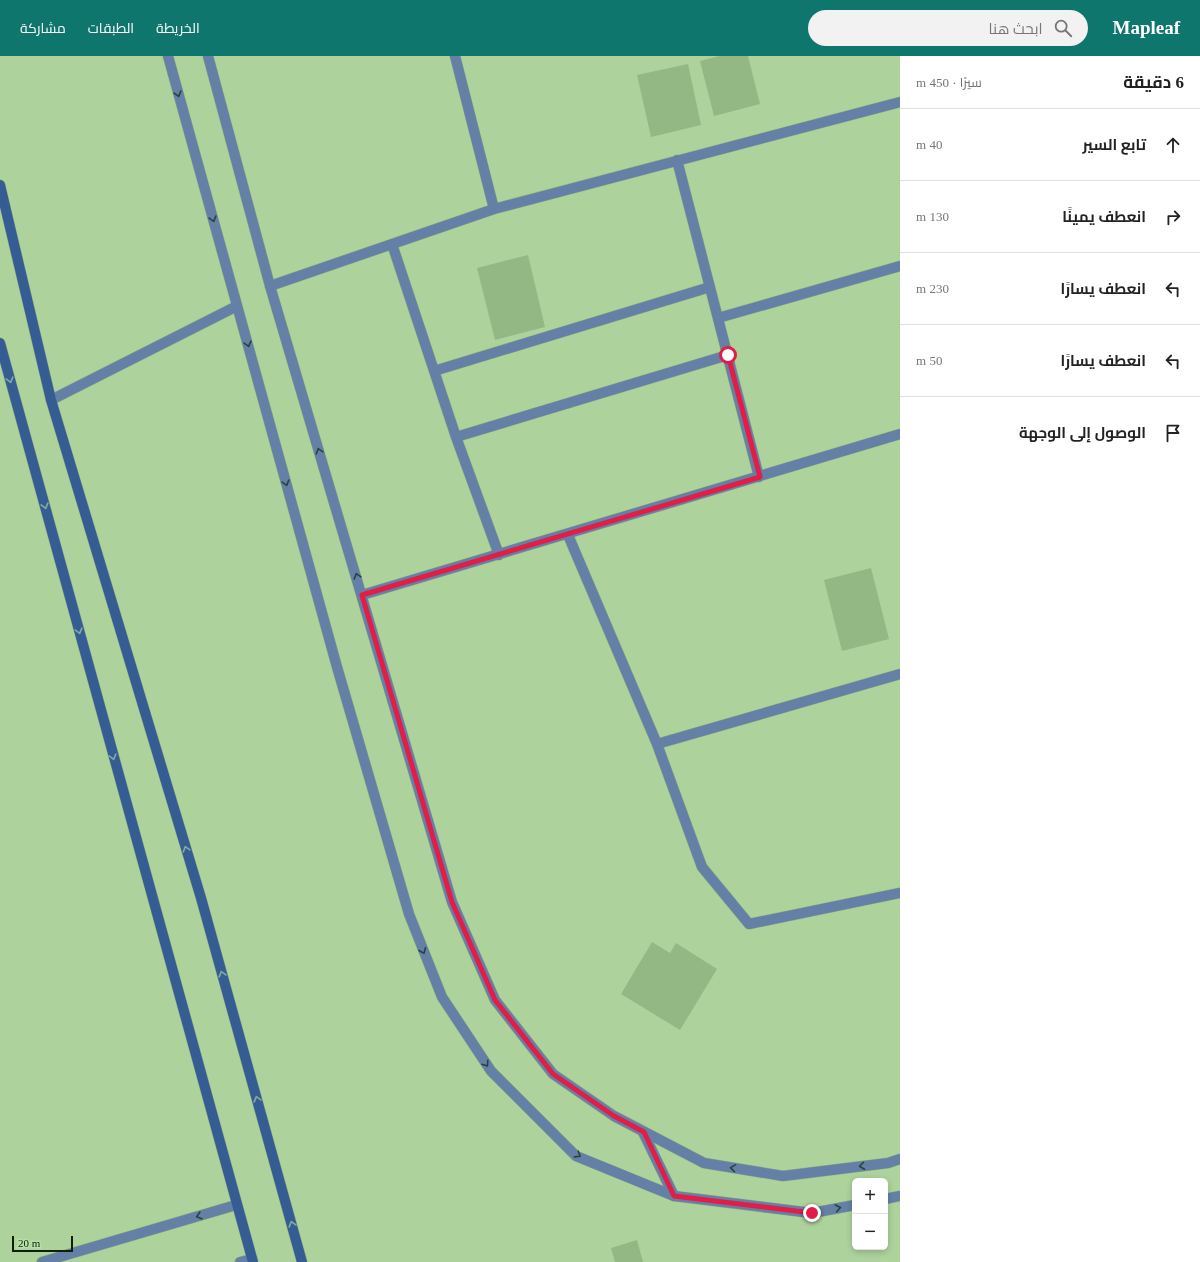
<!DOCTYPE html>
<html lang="ar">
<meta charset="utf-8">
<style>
:root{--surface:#fff;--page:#f2f2f2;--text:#222;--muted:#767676;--line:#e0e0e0;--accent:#0f766e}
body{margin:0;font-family:"Times New Roman",Cairo,serif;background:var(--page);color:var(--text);direction:rtl}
.controls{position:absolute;right:12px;bottom:12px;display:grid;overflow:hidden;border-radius:6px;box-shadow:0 2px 6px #0003}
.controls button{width:36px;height:36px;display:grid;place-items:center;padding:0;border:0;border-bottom:1px solid var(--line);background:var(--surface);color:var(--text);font:20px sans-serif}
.scale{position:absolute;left:12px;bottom:10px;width:61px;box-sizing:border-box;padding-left:4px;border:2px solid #101e0a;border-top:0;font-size:11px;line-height:14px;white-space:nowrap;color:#101e0a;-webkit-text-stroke:3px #b9dfa9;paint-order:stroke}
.stop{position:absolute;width:12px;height:12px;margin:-9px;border:3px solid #e11d48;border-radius:50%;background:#fff}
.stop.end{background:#e11d48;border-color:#fff;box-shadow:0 1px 4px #0008}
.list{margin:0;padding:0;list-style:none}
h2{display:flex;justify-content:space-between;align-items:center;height:52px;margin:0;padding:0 16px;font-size:17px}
h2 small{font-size:13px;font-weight:400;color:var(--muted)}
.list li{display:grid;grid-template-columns:26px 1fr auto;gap:12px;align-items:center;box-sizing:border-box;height:72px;padding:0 16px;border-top:1px solid var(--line)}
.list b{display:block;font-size:15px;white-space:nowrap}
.list em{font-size:13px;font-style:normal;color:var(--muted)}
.icon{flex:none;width:22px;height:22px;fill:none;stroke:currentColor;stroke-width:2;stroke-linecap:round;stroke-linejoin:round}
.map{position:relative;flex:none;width:900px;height:1206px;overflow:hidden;direction:ltr}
header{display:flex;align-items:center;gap:24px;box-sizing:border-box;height:56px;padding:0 20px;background:var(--accent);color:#fff}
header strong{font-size:19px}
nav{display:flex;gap:22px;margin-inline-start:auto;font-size:14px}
.search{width:280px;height:36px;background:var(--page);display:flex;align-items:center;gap:10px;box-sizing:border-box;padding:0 14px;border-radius:22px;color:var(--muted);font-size:15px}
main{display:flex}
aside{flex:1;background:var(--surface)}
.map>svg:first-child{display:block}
</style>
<header>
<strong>Mapleaf</strong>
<div class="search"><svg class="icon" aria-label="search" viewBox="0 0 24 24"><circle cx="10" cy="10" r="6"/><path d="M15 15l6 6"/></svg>ابحث هنا</div>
<nav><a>الخريطة</a><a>الطبقات</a><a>مشاركة</a></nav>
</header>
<main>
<aside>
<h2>6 دقيقة<small>سيرًا · 450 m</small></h2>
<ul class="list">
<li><svg class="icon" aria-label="ahead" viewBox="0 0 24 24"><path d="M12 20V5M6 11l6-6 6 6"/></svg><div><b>تابع السير</b></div><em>40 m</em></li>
<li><svg class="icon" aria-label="right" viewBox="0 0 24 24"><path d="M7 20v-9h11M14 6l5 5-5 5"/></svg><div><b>انعطف يمينًا</b></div><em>130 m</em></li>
<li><svg class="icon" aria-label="left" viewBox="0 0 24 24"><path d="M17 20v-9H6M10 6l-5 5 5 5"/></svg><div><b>انعطف يسارًا</b></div><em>230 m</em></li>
<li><svg class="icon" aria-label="left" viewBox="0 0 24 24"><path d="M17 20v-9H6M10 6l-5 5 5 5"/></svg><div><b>انعطف يسارًا</b></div><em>50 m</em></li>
<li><svg class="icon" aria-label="arrive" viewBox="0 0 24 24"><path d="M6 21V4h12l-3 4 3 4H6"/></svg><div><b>الوصول إلى الوجهة</b></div></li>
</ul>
</aside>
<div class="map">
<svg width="900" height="1206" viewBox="0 0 900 1206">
<rect width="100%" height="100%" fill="#add29c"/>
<path fill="#94b884" d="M 719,0 L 748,0 L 760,48 L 714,60 L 700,5 Z
M 688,8 L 701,69 L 651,81 L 637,19 Z
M 528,199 L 545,271 L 495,284 L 477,212 Z
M 871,512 L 889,583 L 842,595 L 824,524 Z
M 652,886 L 670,897 L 676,887 L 717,913 L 680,974 L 621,938 Z
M 637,1184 L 643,1206 L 615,1206 L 611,1192 Z"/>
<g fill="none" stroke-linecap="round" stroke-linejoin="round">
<g stroke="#8eae7f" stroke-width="11">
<path id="minor" d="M 455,0 L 494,153
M 677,104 L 759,421
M 392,188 L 456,381 L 499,499
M 270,230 L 494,153 L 900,46
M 718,262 L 900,210
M 434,315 L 710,231
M 456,381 L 728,299
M 568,479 L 657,688 L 702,811 L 749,868 L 900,837
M 362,539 L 900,378
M 657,688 L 900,618
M 643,1076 L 674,1140"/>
</g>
<g stroke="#8eae7f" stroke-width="11">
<path id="tertiary" d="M 168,0 L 337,611 L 409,858 L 442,941 L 491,1015 L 576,1100 L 674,1140 L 812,1157 L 855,1149
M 208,0 L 270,230 L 452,846 L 495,944 L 553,1018 L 614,1060 L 704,1107 L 783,1120 L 888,1107 L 900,1103
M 51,344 L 237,250
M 885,1143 L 900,1140
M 42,1206 L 236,1149
M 240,1206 L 252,1203"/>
</g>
<g stroke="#8eae7f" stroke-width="11">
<path id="secondary" d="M 0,129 L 51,344 L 201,842 L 302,1206
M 0,287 L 253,1206"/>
</g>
<use href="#minor" stroke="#6480a6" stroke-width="10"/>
<use href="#tertiary" stroke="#6480a6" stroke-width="10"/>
<use href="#secondary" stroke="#355d94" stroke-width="10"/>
</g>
<defs><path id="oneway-chevron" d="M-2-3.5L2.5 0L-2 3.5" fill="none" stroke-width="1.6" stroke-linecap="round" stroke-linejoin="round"/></defs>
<g stroke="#2d4041">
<use href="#oneway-chevron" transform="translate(178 38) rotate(74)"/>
<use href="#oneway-chevron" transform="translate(213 163) rotate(74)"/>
<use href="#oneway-chevron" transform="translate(248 288) rotate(74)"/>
<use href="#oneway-chevron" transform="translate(319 395) rotate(-107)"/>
<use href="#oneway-chevron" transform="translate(286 427) rotate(74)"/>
<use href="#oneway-chevron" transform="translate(357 520) rotate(-107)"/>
<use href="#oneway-chevron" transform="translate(423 895) rotate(68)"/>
<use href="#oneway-chevron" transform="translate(486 1008) rotate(56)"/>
<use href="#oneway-chevron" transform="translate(578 1099) rotate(32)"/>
<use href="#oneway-chevron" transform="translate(862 1110) rotate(173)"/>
<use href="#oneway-chevron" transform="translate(733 1112) rotate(-171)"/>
<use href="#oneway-chevron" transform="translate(838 1152) rotate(-11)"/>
<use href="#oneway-chevron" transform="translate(199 1160) rotate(164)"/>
</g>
<g stroke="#84aba1">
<use href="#oneway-chevron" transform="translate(10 324) rotate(75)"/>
<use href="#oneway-chevron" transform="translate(45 450) rotate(75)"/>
<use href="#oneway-chevron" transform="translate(79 575) rotate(75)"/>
<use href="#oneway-chevron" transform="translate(113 701) rotate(75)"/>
<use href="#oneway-chevron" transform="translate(186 793) rotate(-107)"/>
<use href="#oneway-chevron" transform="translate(222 918) rotate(-106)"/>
<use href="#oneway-chevron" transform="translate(257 1043) rotate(-106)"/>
<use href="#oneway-chevron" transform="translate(292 1168) rotate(-106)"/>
</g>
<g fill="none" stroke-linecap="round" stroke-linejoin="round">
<path stroke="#e11d48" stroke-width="5" d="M 728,299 L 760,421 L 362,539 L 452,846 L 495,944 L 553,1018 L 614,1060 L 644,1076 L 674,1140 L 812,1157"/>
</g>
</svg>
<div class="controls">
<button>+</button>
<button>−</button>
</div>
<div class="scale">20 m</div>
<div class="stop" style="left:728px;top:299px"></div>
<div class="stop end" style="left:812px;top:1157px"></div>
</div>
</main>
